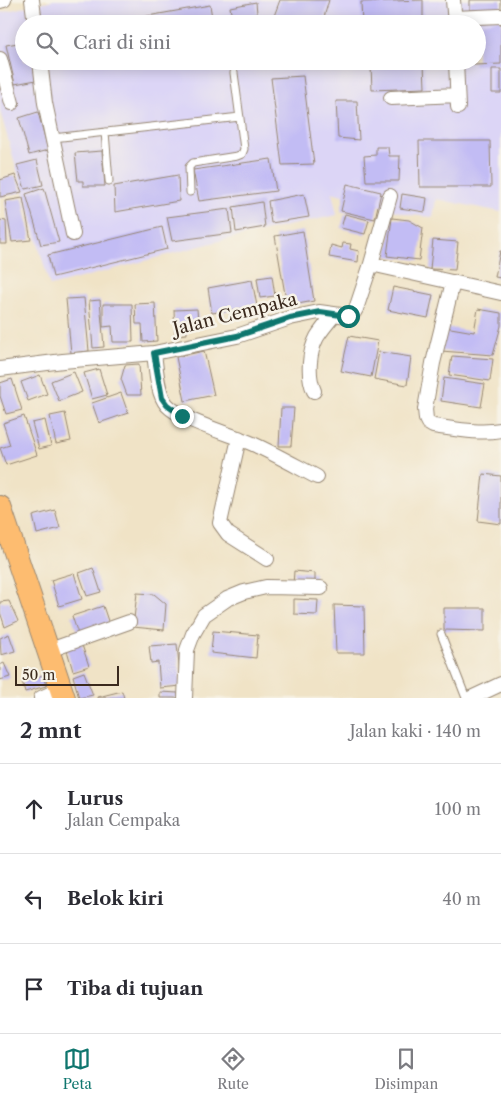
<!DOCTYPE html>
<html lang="id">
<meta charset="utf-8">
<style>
:root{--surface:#fff;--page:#f7f7f7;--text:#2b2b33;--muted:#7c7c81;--line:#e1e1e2;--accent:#0f766e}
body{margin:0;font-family:"Libre Caslon Text",serif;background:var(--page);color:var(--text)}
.scale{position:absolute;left:15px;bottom:12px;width:104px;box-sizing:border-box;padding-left:5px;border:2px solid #3b2a1e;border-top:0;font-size:14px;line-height:18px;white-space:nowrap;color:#3b2a1e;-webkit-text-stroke:4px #f7f3e8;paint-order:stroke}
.stop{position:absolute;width:15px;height:15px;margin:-11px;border:4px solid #0f766e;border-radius:50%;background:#fff}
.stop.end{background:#0f766e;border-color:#fff;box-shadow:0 1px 5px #0008}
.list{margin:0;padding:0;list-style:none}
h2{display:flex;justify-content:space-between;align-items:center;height:65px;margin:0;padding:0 20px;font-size:21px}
h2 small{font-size:16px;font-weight:400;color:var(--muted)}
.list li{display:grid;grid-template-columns:32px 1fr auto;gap:15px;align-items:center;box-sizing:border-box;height:90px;padding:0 20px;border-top:1px solid var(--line)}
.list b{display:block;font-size:19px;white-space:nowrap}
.list p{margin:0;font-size:16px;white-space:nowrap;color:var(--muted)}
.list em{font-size:16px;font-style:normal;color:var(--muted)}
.icon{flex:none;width:28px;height:28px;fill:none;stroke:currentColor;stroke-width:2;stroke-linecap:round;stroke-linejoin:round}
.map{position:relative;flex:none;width:501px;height:698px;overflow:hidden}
.search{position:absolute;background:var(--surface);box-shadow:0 2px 12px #0003;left:15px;right:15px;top:15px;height:55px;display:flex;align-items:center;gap:12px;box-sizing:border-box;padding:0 18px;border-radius:28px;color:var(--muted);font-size:19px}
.sheet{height:335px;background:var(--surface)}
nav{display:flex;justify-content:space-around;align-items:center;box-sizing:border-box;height:70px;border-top:1px solid var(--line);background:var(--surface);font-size:14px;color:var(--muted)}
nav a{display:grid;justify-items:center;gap:2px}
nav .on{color:var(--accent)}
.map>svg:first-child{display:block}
</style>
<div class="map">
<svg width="501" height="698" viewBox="0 0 501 698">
<rect width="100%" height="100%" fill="#f7f3e8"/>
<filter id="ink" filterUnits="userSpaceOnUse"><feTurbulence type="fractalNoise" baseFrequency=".02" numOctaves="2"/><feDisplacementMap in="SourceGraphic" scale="10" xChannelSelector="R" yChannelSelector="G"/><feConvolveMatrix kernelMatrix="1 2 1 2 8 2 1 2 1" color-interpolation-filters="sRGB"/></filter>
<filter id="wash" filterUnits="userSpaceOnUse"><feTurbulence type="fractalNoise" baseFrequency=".0096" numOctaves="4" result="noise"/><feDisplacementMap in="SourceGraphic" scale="20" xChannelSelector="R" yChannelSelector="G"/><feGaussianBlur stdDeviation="1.12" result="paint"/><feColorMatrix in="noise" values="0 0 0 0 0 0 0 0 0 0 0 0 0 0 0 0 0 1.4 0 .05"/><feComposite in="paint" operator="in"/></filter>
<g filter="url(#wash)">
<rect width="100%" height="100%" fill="#f0e3c6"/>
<path fill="#dcd5f6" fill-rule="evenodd" d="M 53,0 L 501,0 L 501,212 L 436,199 L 433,217 L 411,215 L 332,192 L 337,215 L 219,241 L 50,286 L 0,111 L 0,13 ZM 24,24 L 477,24 L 477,61 L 24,61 Z"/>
<g id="blocks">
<path fill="#c2bcf4" d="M 280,0 L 329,0 L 322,24 L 271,24 Z
M 423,0 L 423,24 L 362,24 L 361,2 Z
M 470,0 L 501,0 L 501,10 L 470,10 Z
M 256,2 L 258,24 L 233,24 L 230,7 Z
M 210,5 L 213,24 L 125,24 L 125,20 Z
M 501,19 L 501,64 L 474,65 L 474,61 L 477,61 L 477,24 Z
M 24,42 L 24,61 L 32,61 L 36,80 L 15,84 L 6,45 Z
M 238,61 L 262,61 L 262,65 L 239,68 Z
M 424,64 L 425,88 L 372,90 L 371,66 Z
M 492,69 L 501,69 L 501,93 L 492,93 Z
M 303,76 L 314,164 L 282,165 L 271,78 Z
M 336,101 L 357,101 L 359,140 L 338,138 Z
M 38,112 L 48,150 L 29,155 L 19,118 Z
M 419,141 L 490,141 L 491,187 L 420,187 Z
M 376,147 L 388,147 L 389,156 L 400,156 L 399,181 L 366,181 L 364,156 L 376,155 Z
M 102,151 L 105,186 L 83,186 L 83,181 L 78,181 L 75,153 Z
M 271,159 L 276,191 L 199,201 L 193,170 Z
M 37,160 L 43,185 L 25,189 L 17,165 Z
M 15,175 L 22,192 L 0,197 L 0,180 Z
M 178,175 L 179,201 L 115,212 L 114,186 Z
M 347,184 L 381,192 L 375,219 L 341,211 Z
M 44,188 L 59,242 L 41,245 L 26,194 Z
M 304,194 L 309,217 L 271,223 L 268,201 Z
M 402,194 L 427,198 L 425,212 L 400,208 Z
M 23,198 L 31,240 L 12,242 L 5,201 Z
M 262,202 L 265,227 L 236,232 L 233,207 Z
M 229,209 L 232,233 L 172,241 L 167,217 Z
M 345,214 L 369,220 L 365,234 L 341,228 Z
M 392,218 L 409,220 L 423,228 L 419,260 L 387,256 Z
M 0,220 L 6,221 L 7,244 L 0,244 Z
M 162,227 L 167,249 L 53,277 L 48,255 Z
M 303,231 L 314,301 L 287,306 L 275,236 Z
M 433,240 L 458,242 L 455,270 L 430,269 Z
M 343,243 L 351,244 L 350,249 L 359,251 L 358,262 L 329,257 L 331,245 L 342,248 Z
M 500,251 L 501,251 L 501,278 L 495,277 Z
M 272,276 L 275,296 L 260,298 L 257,278 Z
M 252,280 L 257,306 L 212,313 L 208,288 Z
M 393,287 L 433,295 L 428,318 L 388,310 Z
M 84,298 L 89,351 L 71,353 L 66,299 Z
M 100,300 L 104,347 L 93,348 L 89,301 Z
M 155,303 L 157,341 L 143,342 L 142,324 L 136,324 L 135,304 Z
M 103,304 L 132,304 L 133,342 L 113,342 L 112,326 L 103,327 Z
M 197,309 L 198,321 L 186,322 L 187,334 L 175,335 L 174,310 Z
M 478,309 L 501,313 L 501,326 L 493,355 L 441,351 L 445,327 L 474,332 Z
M 349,336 L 378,341 L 371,377 L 341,371 Z
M 204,351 L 214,395 L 185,401 L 176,357 Z
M 379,352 L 411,357 L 407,385 L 374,379 Z
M 452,356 L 493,359 L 490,381 L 449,375 Z
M 139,364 L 141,395 L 127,395 L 121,379 L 125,365 Z
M 99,369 L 107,395 L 92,399 L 84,373 Z
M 74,372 L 82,392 L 59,401 L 51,381 Z
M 40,375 L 47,394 L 28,401 L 21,382 Z
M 444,378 L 485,384 L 481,407 L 441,401 Z
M 12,379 L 22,410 L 6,414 L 0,396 L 0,383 Z
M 121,393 L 128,413 L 99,423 L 92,403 Z
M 281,408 L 294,408 L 291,446 L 279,446 Z
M 65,413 L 71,441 L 56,444 L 50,416 Z
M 24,416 L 37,455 L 6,465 L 0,448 L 10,445 L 3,423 Z
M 45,420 L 51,446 L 39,449 L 32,423 Z
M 483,474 L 501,476 L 501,524 L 478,521 Z
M 55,510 L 60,528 L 37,534 L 33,516 Z
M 93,568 L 101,592 L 87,596 L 79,573 Z
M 294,571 L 315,573 L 315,585 L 293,585 Z
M 74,573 L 82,599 L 59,606 L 51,580 Z
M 137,593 L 154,594 L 166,604 L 164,630 L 133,627 Z
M 294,599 L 318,600 L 317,615 L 294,614 Z
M 9,601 L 18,621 L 5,627 L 0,612 L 0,602 Z
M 334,605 L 364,606 L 365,653 L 336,653 Z
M 103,606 L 110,627 L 79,637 L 72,616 Z
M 444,608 L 485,608 L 485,631 L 444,630 Z
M 213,631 L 258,635 L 256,658 L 211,653 Z
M 9,634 L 15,651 L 1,655 L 0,638 Z
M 81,642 L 89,666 L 73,671 L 66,647 Z
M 177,644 L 181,686 L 160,688 L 158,662 L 151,663 L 149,646 Z
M 4,663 L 10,677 L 0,680 L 0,665 Z
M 84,672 L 93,695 L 79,698 L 73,676 Z
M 43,675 L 46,686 L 25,692 L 22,681 Z
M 122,691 L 124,698 L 98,698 L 98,697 Z
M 160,692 L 178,693 L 178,698 L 160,698 Z"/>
</g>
</g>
<g filter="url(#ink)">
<use href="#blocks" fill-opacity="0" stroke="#968672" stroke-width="1"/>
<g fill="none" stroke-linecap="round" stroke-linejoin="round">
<g stroke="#968672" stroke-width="9">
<path id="service" d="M 105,132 L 109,181
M 53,138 L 240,117
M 190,192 L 189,167 L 193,163 L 237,156 L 242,154 L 244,149 L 234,73
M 441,634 L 466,698"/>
</g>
<g stroke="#968672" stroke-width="16">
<path id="minor" d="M 32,0 L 35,24
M 453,0 L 455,24
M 0,1 L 4,0
M 454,18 L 501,16
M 0,59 L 12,103
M 40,61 L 45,103 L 73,234
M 456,61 L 458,107
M 391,98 L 457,95
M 371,264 L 390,196
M 453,282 L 433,363 L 425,409 L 426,419 L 428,423 L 433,426 C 456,429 478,434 501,430
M 154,353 C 156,367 157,394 167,405 C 182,421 231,434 253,444 C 275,454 296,466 317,477
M 0,369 L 63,361 L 154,353 L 237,336 L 290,318 L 319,312 L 348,316 L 353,314 L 356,309 L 371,264 L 501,293
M 314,391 C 307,375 309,352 317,337 C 322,329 328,322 334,315
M 239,438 L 220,523 L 228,534 L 267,559
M 47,651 L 129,622
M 41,698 L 61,689
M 185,698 L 187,650 L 193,634 L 204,615 L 227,599 L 244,592 L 266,587 L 321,588
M 471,698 L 501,684"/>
</g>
<g stroke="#968672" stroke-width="24">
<path id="trunk" d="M 0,507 L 64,698"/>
</g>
<use href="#service" stroke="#fff" stroke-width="7"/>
<use href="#minor" stroke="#fff" stroke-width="14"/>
<use href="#trunk" stroke="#fdbc6f" stroke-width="22"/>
</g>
</g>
<g fill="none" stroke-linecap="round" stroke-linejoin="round" filter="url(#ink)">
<path stroke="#0f766e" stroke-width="6" d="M 182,416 L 167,405 L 162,398 L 154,353 L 237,336 L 290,318 L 320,312 L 348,316"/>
</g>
<g text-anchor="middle" stroke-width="5" stroke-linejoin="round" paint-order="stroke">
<g font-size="18" fill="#3b2a1e" stroke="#f7f3e8">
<text transform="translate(235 314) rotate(-14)" y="6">Jalan Cempaka</text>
</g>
</g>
</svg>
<div class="scale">50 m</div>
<div class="stop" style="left:348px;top:316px"></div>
<div class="stop end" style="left:182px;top:416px"></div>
<div class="search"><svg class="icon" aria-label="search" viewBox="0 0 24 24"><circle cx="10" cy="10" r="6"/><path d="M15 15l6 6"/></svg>Cari di sini</div>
</div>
<section class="sheet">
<h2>2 mnt<small>Jalan kaki · 140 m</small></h2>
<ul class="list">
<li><svg class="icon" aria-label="ahead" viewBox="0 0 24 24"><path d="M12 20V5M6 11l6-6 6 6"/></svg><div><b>Lurus</b><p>Jalan Cempaka</p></div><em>100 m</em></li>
<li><svg class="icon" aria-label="left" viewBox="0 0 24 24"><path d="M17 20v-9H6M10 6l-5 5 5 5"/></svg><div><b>Belok kiri</b></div><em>40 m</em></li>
<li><svg class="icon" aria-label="arrive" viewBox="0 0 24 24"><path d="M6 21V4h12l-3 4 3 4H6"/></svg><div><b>Tiba di tujuan</b></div></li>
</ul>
</section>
<nav>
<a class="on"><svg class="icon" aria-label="map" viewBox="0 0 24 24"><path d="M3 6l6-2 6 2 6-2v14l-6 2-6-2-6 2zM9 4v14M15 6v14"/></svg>Peta</a>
<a><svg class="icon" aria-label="directions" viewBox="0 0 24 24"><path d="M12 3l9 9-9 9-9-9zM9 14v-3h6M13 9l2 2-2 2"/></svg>Rute</a>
<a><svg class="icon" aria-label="saved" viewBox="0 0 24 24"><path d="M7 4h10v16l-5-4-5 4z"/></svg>Disimpan</a>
</nav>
